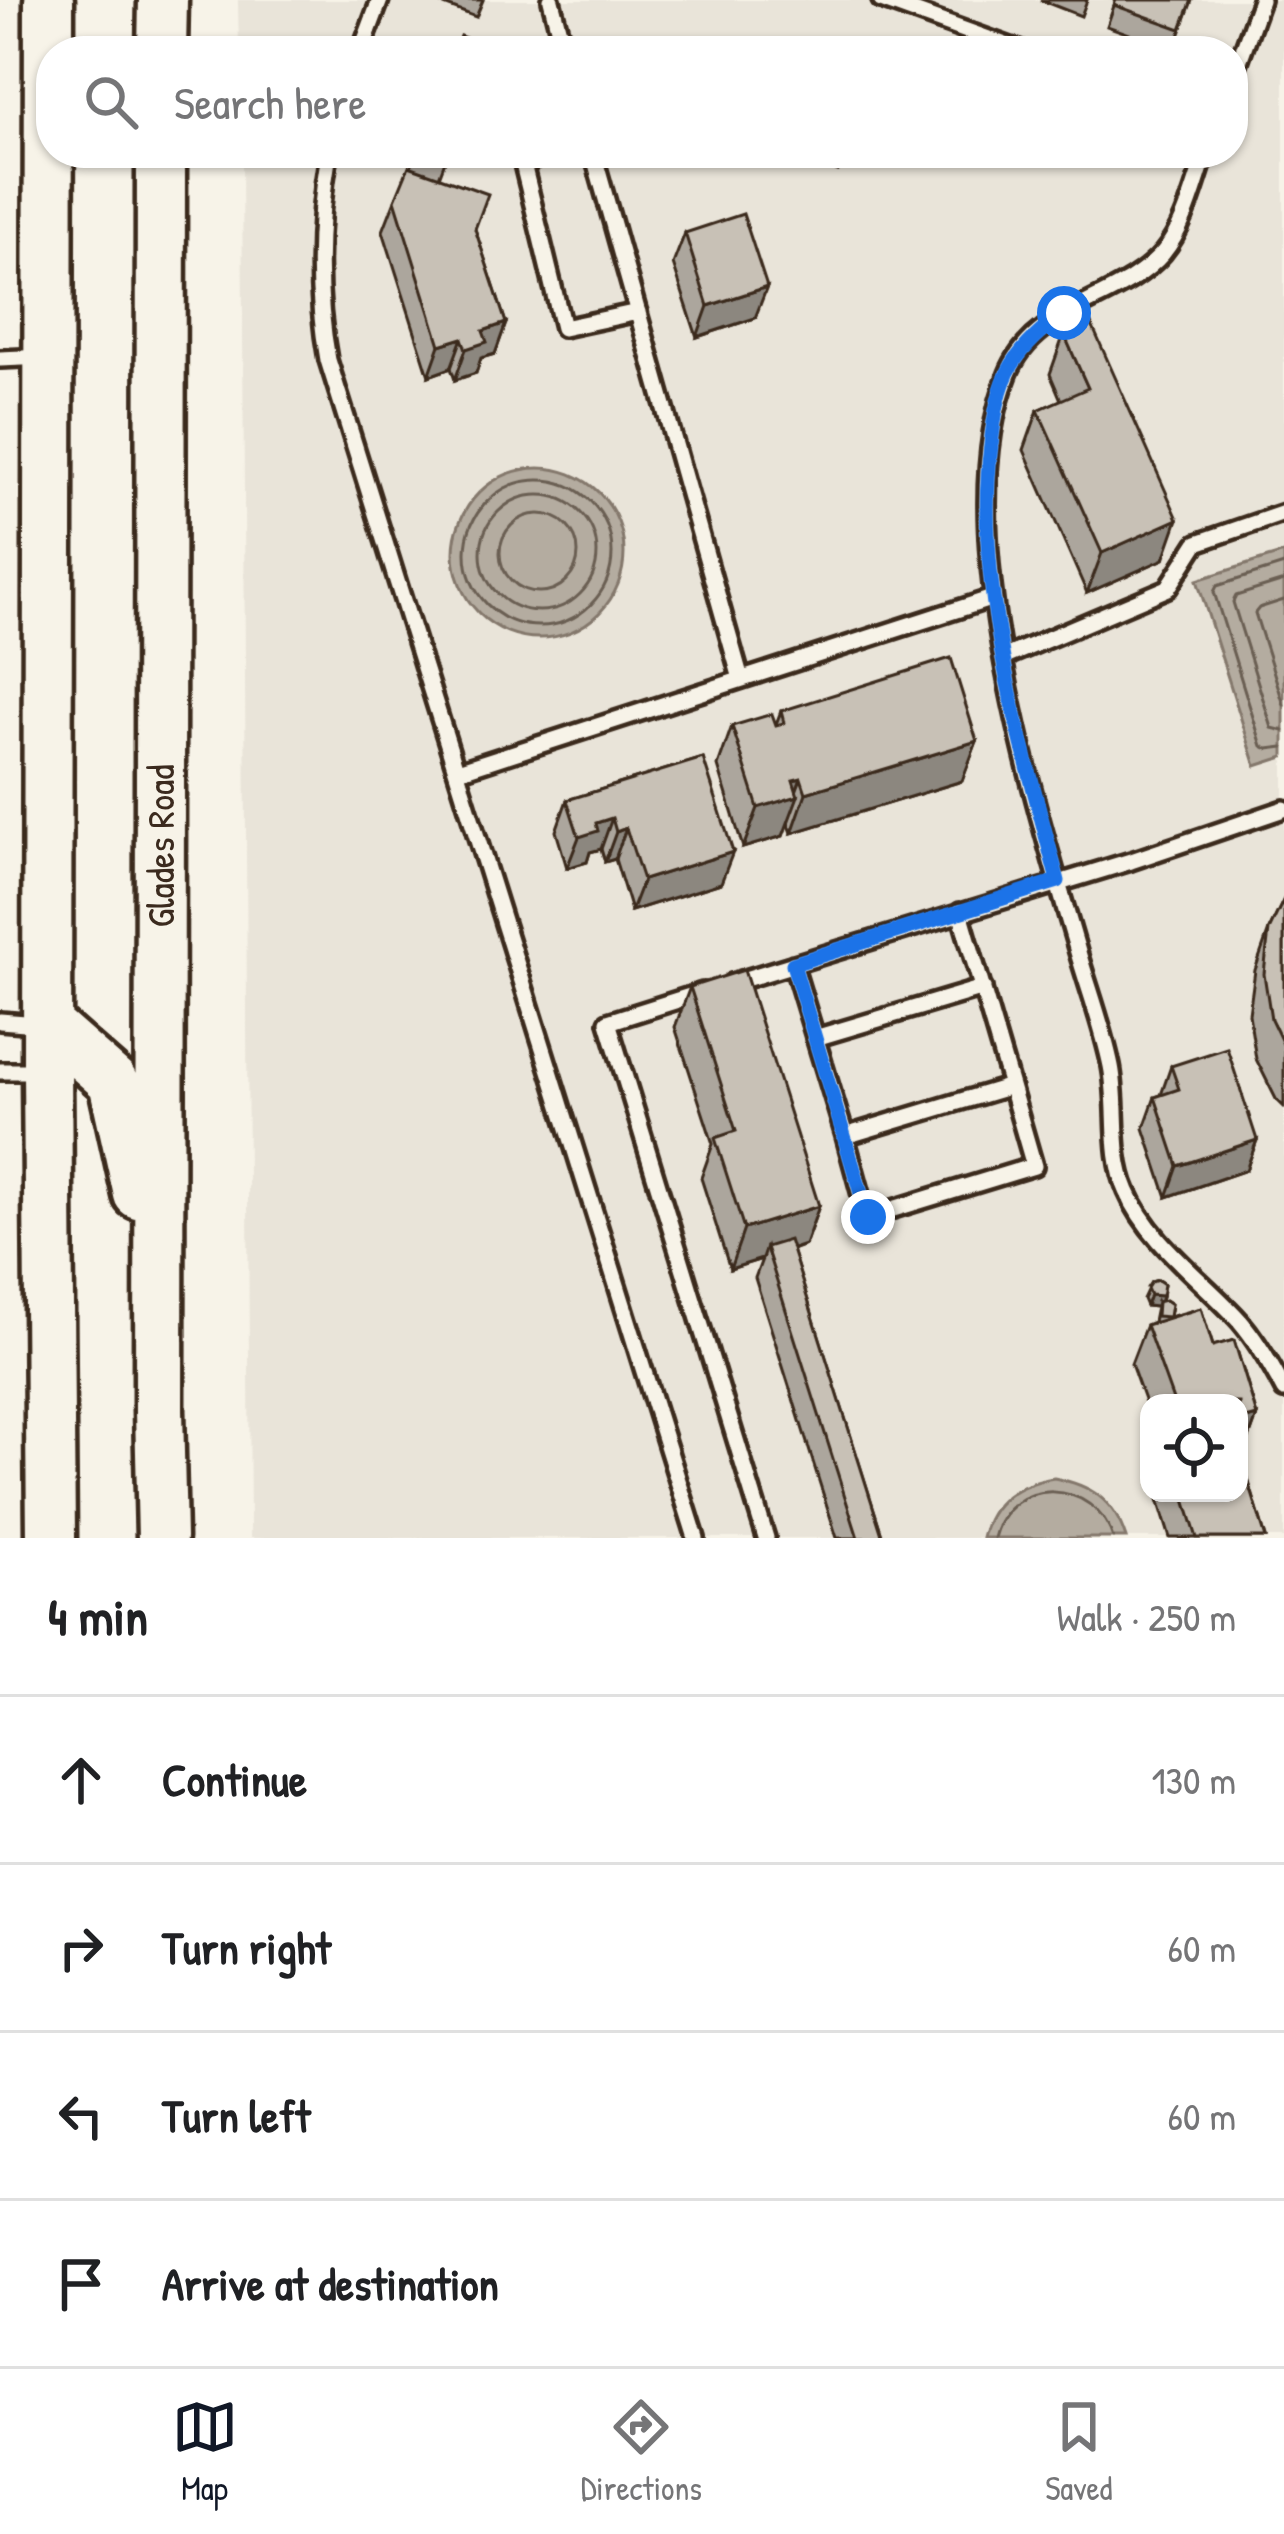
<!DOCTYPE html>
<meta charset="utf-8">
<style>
:root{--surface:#fff;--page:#f6f6f6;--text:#202124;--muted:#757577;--line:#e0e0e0;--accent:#111827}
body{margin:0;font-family:"Patrick Hand",sans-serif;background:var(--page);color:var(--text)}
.controls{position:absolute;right:36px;bottom:36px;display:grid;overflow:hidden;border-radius:24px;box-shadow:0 3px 9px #0004}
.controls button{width:108px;height:108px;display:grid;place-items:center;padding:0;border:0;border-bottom:3px solid var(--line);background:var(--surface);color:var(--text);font:60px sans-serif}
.stop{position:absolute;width:36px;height:36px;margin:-27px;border:9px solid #1a73e8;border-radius:50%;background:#fff}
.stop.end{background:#1a73e8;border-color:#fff;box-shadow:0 3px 12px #0008}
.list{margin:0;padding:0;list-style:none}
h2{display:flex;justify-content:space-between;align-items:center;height:156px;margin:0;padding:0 48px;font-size:51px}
h2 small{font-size:39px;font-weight:400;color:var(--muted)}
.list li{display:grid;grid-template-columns:78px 1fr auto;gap:36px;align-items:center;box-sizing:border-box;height:168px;padding:0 48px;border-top:3px solid var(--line)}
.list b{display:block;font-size:45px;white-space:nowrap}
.list em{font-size:39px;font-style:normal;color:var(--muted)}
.icon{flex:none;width:66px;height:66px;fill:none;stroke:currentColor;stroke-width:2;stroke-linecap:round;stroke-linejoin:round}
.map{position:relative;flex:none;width:1284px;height:1538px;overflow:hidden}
.search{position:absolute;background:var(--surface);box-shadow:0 3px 9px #0004;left:36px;right:36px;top:36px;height:132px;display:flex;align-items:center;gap:30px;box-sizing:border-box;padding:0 42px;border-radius:48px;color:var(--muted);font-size:45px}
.sheet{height:828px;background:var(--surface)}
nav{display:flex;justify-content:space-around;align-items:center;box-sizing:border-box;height:168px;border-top:3px solid var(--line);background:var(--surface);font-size:33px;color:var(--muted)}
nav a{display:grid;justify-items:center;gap:6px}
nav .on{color:var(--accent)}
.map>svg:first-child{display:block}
</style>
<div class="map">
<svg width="1284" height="1538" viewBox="0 0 1284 1538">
<rect width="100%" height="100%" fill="#f7f3e8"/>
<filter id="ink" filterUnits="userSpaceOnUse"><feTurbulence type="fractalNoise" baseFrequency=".00833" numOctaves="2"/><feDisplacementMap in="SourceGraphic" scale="24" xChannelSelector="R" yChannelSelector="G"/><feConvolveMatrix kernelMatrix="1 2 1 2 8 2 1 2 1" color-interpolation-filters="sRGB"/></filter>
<g filter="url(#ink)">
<path fill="#e9e4d9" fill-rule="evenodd" d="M 238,0 L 1284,0 L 1284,1538 L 250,1538 L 242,153 L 1233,153 L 1233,51 L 239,51 ZM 1149,1403 L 1239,1403 L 1239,1493 L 1149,1493 Z"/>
<path fill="#b4aca0" stroke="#84786c" stroke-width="3" d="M454 553a85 85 0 1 1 170 0a85 85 0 1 1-170 0Z
M 1284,553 L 1284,757 L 1256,766 L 1197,580 Z
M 1054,1478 C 1091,1485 1114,1500 1126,1538 L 982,1538 C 991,1500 1017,1484 1054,1478 Z"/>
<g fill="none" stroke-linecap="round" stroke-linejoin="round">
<path stroke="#6b5e52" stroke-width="3" d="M466 553a73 73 0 1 1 146 0a73 73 0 1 1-146 0Z
M481 553a58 58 0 1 1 116 0a58 58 0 1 1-116 0Z
M500 553a39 39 0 1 1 78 0a39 39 0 1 1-78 0Z
M 1284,565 L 1217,586 L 1214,592 L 1262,746 L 1268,749 L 1284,747
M 1284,581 L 1236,596 L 1233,602 L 1272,728 L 1284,731
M 1284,600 L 1259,608 L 1255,613 L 1284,705
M 994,1538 C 1010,1474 1095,1479 1113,1538"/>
<g stroke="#3b2a1e" stroke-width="24">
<path id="service" d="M 551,0 L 564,51
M 881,0 L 1022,51
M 361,51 L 380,0
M 1233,78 L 1261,0
M 329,153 C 317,223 315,290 328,360 L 696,1538
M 540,153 L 524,168 L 563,328 L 638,312
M 593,153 L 741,679
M 1206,153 C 1194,186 1186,225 1163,253 C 1120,303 1035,306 1008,374 C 947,525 1034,799 1078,952 C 1089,990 1103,1027 1111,1066 C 1119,1106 1110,1153 1127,1191 C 1149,1243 1203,1280 1240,1321 C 1258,1342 1271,1365 1284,1390
M 0,359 L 45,357
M 1005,657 L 1168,588 L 1197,543 L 1284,513
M 458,771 L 993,598
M 793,964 L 845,1136 L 1011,1086 L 960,912
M 732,983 L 1131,861 L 1284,809
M 703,992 L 608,1022 L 766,1538
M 0,1021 L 38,1024
M 815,1038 L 983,988
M 0,1071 L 39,1071
M 845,1136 L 867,1217 L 1034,1166 L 1011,1086"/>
</g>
<g stroke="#3b2a1e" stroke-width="57">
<path id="primary" d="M 49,0 L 47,1071 L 51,1538
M 162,51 L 163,0
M 161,153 L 159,1410 L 162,1538
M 47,1024 L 113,1082 L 138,1194"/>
</g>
<use href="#service" stroke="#f7f3e8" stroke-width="15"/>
<use href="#primary" stroke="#f7f3e8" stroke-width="48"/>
</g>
<path fill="#aca69d" stroke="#3b2a1e" stroke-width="3" d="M 431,0 L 483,0 L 476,17 Z
M 1040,0 L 1087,0 L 1081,16 Z
M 1116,0 L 1192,0 L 1174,50 L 1107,26 Z
M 417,153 L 448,153 L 439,177 L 475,229 L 506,323 L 495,354 L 481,358 L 476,373 L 455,380 L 451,368 L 429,376 L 383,231 L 395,200 Z
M 791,153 L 845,153 L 838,171 Z
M 685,233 L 755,318 L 697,337 L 673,264 Z
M 1064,334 L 1164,559 L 1087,593 L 1024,450 L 1038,410 L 1061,400 L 1050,374 Z
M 781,711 L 977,741 L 962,781 L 792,833 L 788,822 L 783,836 L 743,848 L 718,766 L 732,726 L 776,724 Z
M 703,758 L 721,883 L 631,911 L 615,859 L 605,862 L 601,849 L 590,852 L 587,862 L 567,868 L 556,831 L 567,800 Z
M 1284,899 L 1284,1107 L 1276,1099 L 1256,1059 L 1249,1014 L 1255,970 L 1269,930 Z
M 690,987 L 819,1206 L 805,1245 L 792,1250 L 883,1538 L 837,1538 L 755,1278 L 762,1259 L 730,1269 L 701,1178 L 713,1144 L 675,1027 Z
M 1171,1066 L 1257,1140 L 1246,1170 L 1167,1197 L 1144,1128 L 1155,1097 L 1161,1095 Z
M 1158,1280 L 1164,1284 L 1161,1301 L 1165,1300 L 1171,1304 L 1169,1317 L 1201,1308 L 1213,1346 L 1234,1340 L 1257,1416 L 1243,1455 L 1241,1456 L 1266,1538 L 1170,1538 L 1156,1493 L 1239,1493 L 1239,1403 L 1149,1403 L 1149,1414 L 1131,1364 L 1146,1325 L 1153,1322 L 1156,1307 L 1146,1306 L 1143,1299 L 1151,1282 Z"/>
<path fill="#8c877f" stroke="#3b2a1e" stroke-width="3" d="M 767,287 L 755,318 L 697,337 L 708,306 Z
M 506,323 L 495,354 L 481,358 L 476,373 L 455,380 L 466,349 L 483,331 Z
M 462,338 L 451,368 L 429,376 L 440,345 Z
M 1178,519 L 1164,559 L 1087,593 L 1102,553 Z
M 977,741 L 962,781 L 792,833 L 806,793 Z
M 801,778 L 794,797 L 798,796 L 783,836 L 743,848 L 758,808 L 793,780 Z
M 612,818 L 601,849 L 590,852 L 587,862 L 567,868 L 579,837 L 596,823 Z
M 626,828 L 615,859 L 605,862 L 616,832 Z
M 733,852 L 721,883 L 631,911 L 643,880 Z
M 1257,1140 L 1246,1170 L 1167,1197 L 1178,1166 Z
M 819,1206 L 805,1245 L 769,1257 L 766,1247 L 762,1259 L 730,1269 L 744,1229 Z
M 1150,1295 L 1162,1296 L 1159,1307 L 1157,1302 L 1156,1307 L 1146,1306 Z
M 1257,1416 L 1243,1455 L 1239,1457 L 1239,1421 Z"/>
<path fill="#c8c1b6" stroke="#3b2a1e" stroke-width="3" d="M 1116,0 L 1192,0 L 1181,29 L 1114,5 Z
M 460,36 L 487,46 L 486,51 L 454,51 Z
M 409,166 L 488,194 L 475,229 L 506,323 L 483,331 L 487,342 L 466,349 L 462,338 L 440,345 L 395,200 Z
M 743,214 L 767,287 L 708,306 L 685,233 Z
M 1091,323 L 1178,519 L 1102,553 L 1038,410 L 1088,388 L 1064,334 Z
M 951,658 L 977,741 L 806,793 L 801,778 L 793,780 L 798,796 L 758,808 L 732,726 L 772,714 L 776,725 L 784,723 L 781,711 Z
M 703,758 L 733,852 L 643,880 L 626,828 L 616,832 L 612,818 L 596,823 L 598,831 L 579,837 L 567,800 Z
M 1284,899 L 1284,1046 L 1271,1019 L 1264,974 L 1269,930 Z
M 744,970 L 819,1206 L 744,1229 L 715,1138 L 736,1131 L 690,987 Z
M 1227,1048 L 1257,1140 L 1178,1166 L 1155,1097 L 1179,1089 L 1171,1066 Z
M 789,1240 L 883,1538 L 858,1538 L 766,1247 Z
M 1158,1280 L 1164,1284 L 1162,1296 L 1150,1295 L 1147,1288 L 1151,1282 Z
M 1165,1300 L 1171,1304 L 1169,1317 L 1156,1316 L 1157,1302 Z
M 1201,1308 L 1213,1346 L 1234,1340 L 1257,1416 L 1239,1421 L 1239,1403 L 1174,1403 L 1146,1325 Z
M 1239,1451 L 1266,1538 L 1197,1538 L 1183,1493 L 1239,1493 Z"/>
</g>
<g fill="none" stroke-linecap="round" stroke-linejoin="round" filter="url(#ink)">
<path stroke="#1a73e8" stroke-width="15" d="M 868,1217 L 793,964 L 1058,881 C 1022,741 973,591 991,445 C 994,419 998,387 1012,365 C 1026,343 1044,329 1064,313"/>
</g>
<g text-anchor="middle" stroke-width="9" stroke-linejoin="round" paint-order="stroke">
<g font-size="39" fill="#3b2a1e" stroke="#f7f3e8">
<text transform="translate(160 846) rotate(-90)" y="14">Glades Road</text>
</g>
</g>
</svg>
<div class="controls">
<button><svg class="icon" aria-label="locate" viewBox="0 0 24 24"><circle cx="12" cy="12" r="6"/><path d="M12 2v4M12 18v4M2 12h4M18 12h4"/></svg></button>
</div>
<div class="stop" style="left:1064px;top:313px"></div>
<div class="stop end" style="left:868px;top:1217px"></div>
<div class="search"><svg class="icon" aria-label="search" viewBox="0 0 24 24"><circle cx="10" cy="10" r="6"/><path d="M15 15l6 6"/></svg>Search here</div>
</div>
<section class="sheet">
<h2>4 min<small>Walk · 250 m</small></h2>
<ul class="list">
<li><svg class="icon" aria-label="ahead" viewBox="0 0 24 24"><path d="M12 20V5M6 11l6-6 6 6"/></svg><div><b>Continue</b></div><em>130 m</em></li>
<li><svg class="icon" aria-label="right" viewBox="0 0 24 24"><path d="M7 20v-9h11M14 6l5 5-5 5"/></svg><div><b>Turn right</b></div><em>60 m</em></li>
<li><svg class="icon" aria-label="left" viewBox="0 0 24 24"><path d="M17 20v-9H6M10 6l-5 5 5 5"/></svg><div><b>Turn left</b></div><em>60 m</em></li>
<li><svg class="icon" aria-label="arrive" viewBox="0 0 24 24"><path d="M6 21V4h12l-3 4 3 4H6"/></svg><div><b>Arrive at destination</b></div></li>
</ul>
</section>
<nav>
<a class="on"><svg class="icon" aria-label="map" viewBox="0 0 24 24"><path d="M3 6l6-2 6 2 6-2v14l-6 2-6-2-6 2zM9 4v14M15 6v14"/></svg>Map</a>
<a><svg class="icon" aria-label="directions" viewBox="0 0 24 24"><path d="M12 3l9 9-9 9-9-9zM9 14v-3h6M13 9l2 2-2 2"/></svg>Directions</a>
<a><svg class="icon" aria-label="saved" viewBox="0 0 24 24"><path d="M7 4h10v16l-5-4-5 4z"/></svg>Saved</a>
</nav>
